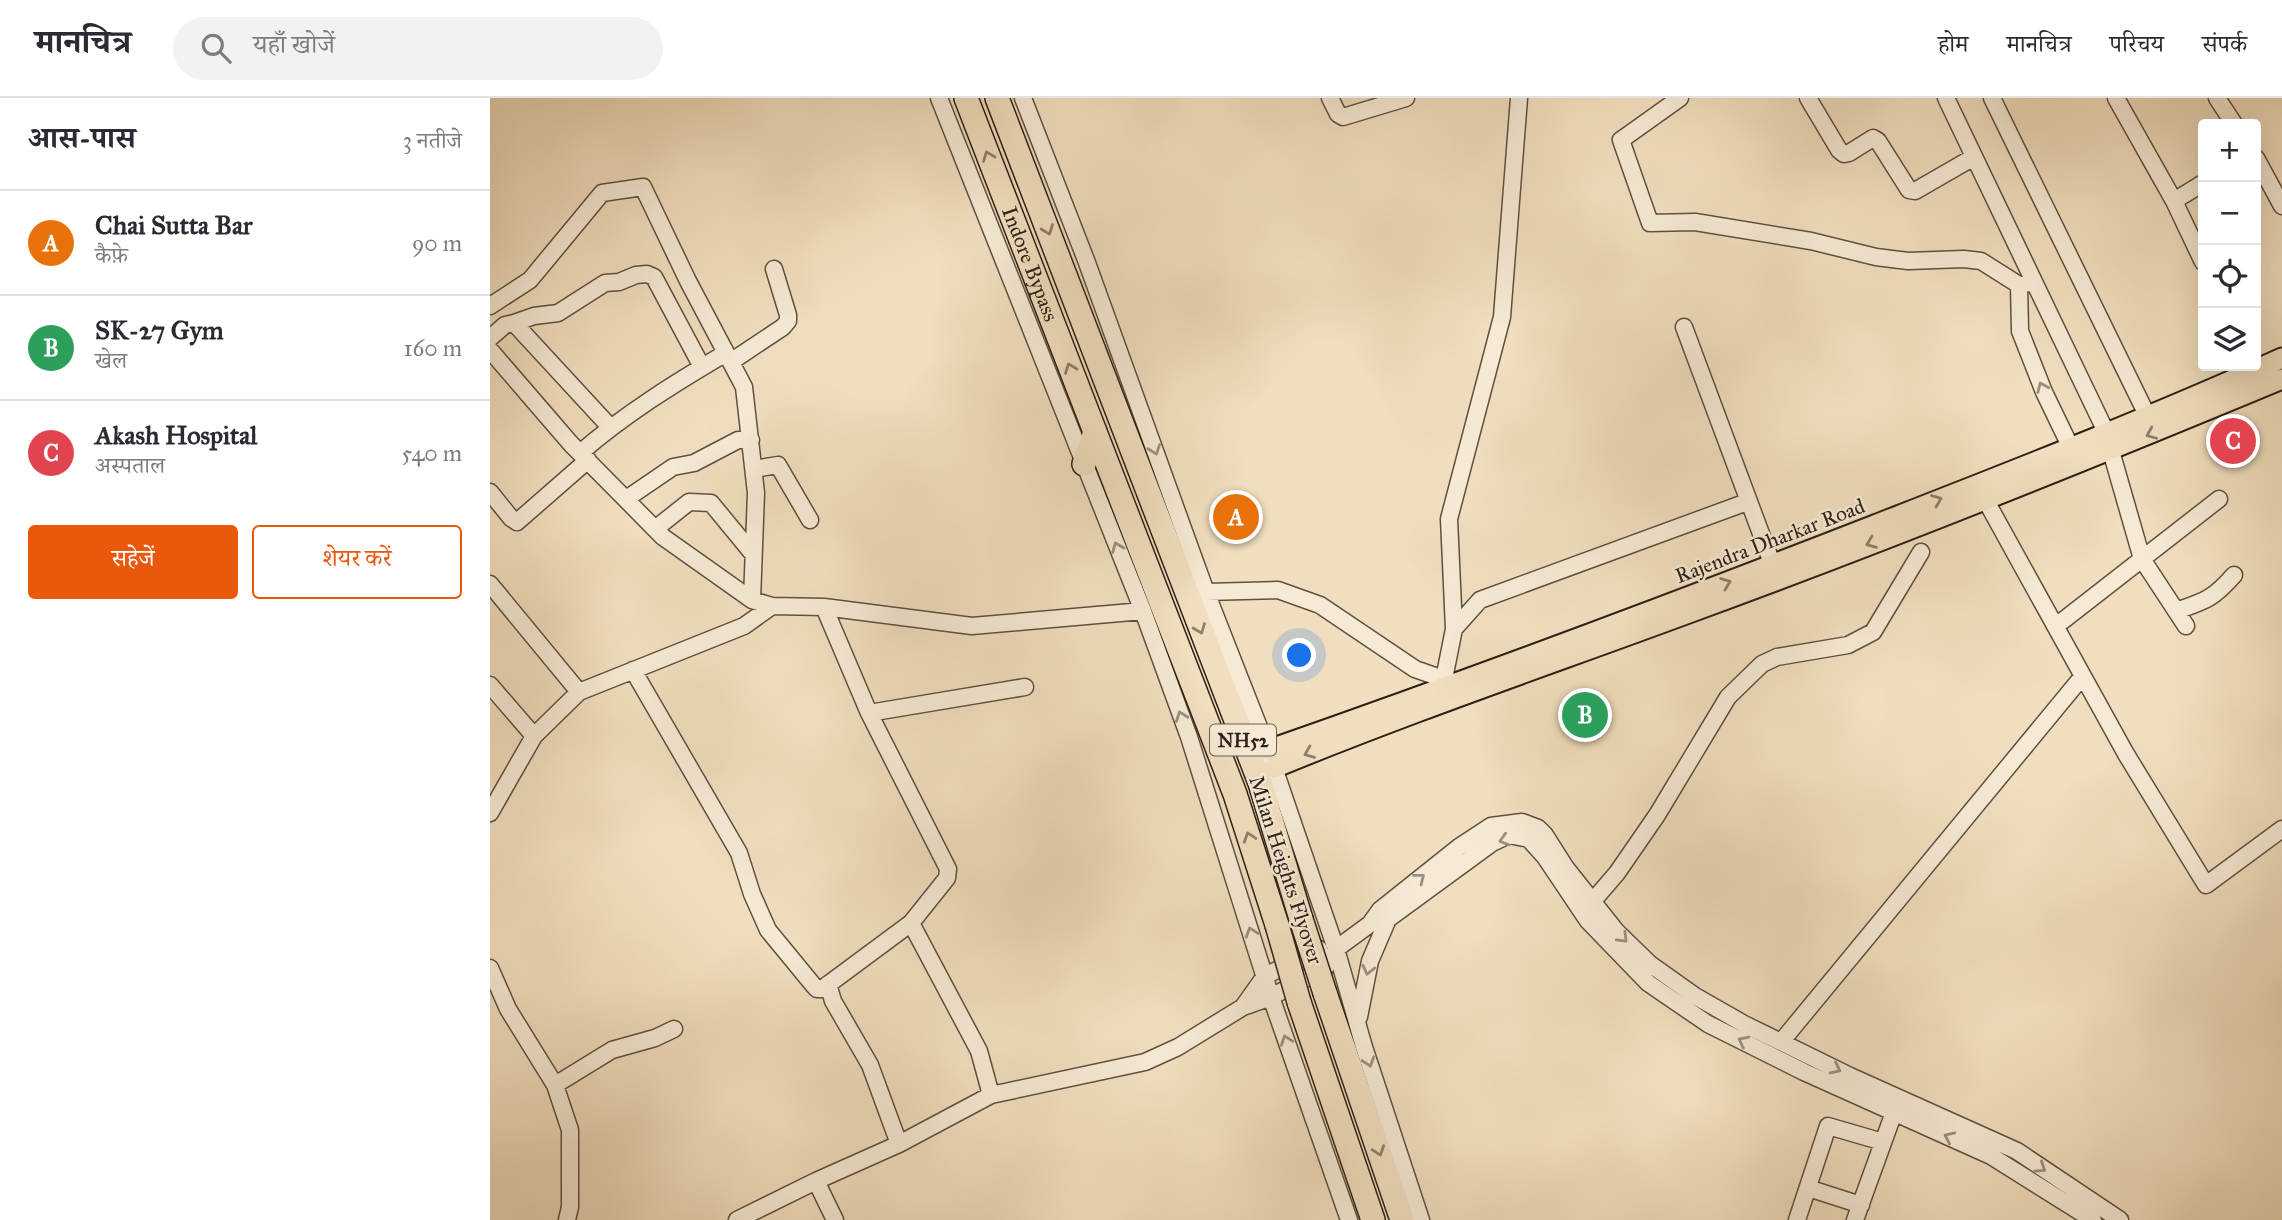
<!DOCTYPE html>
<html lang="hi">
<meta charset="utf-8">
<style>
:root{--surface:#fff;--page:#f2f2f3;--text:#2b2b33;--muted:#7c7c81;--line:#e1e1e2;--accent:#ea580c}
body{margin:0;font-family:"IM FELL Great Primer","Noto Serif Devanagari",serif;background:var(--page);color:var(--text)}
.controls{position:absolute;right:21px;top:21px;display:grid;overflow:hidden;border-radius:7px;box-shadow:0 7px 28px #0002}
.controls button{width:63px;height:63px;display:grid;place-items:center;padding:0;border:0;border-bottom:2px solid var(--line);background:var(--surface);color:var(--text);font:35px sans-serif}
.you{position:absolute;left:810px;top:558px;width:24px;height:24px;margin:-18px;border:5px solid #fff;border-radius:50%;background:#1a73e8;box-shadow:0 0 0 10px #1a73e833}
.badge{display:grid;place-items:center;width:46px;height:46px;border-radius:50%;background:var(--accent);color:#fff;font-size:23px;font-weight:700}
.pin{position:absolute;translate:-50% -50%;border:4px solid #fff;box-shadow:0 2px 7px #0006}
.list{margin:0;padding:0;list-style:none}
h2{display:flex;justify-content:space-between;align-items:center;height:91px;margin:0;padding:0 28px;font-size:30px}
h2 small{font-size:23px;font-weight:400;color:var(--muted)}
.list li{display:grid;grid-template-columns:46px 1fr auto;gap:21px;align-items:center;box-sizing:border-box;height:105px;padding:0 28px;border-top:2px solid var(--line)}
.list b{display:block;font-size:26px;white-space:nowrap}
.list p{margin:0;font-size:23px;white-space:nowrap;color:var(--muted)}
.list em{font-size:23px;font-style:normal;color:var(--muted)}
.actions{display:flex;gap:14px;padding:21px 28px}
.actions a{flex:1;padding:16px 0;border:2px solid var(--accent);border-radius:7px;text-align:center;font-size:24px;color:var(--accent)}
.actions .main{background:var(--accent);color:#fff}
.icon{flex:none;width:38px;height:38px;fill:none;stroke:currentColor;stroke-width:2;stroke-linecap:round;stroke-linejoin:round}
.map{position:relative;flex:none;width:1792px;height:1122px;overflow:hidden}
header{display:flex;align-items:center;gap:42px;box-sizing:border-box;height:98px;padding:0 35px;background:var(--surface);border-bottom:2px solid var(--line)}
header strong{font-size:33px}
nav{display:flex;gap:38px;margin-inline-start:auto;font-size:24px}
.search{width:490px;height:63px;background:var(--page);display:flex;align-items:center;gap:18px;box-sizing:border-box;padding:0 24px;border-radius:38px;color:var(--muted);font-size:26px}
main{display:flex}
aside{flex:1;background:var(--surface)}
.map>svg:first-child{display:block}
</style>
<header>
<strong>मानचित्र</strong>
<div class="search"><svg class="icon" aria-label="search" viewBox="0 0 24 24"><circle cx="10" cy="10" r="6"/><path d="M15 15l6 6"/></svg>यहाँ खोजें</div>
<nav><a>होम</a><a>मानचित्र</a><a>परिचय</a><a>संपर्क</a></nav>
</header>
<main>
<aside>
<h2>आस-पास<small>3 नतीजे</small></h2>
<ul class="list">
<li><span class="badge" style="background:#e8710a">A</span><div><b>Chai Sutta Bar</b><p>कैफ़े</p></div><em>90 m</em></li>
<li><span class="badge" style="background:#2e9e5b">B</span><div><b>SK-27 Gym</b><p>खेल</p></div><em>160 m</em></li>
<li><span class="badge" style="background:#e0444e">C</span><div><b>Akash Hospital</b><p>अस्पताल</p></div><em>540 m</em></li>
</ul>
<div class="actions"><a class="main">सहेजें</a><a>शेयर करें</a></div>
</aside>
<div class="map">
<svg width="1792" height="1122" viewBox="0 0 1792 1122">
<rect width="100%" height="100%" fill="#f1debe"/>
<filter id="stains"><feTurbulence type="fractalNoise" baseFrequency=".00286" numOctaves="4"/><feColorMatrix values="0 0 0 0 .2 0 0 0 0 .09 0 0 0 0 .02 0 0 0 .5 -.17"/></filter>
<radialGradient id="worn" r=".72"><stop offset=".6" stop-color="#630" stop-opacity="0"/><stop offset="1" stop-color="#630" stop-opacity=".3"/></radialGradient>
<g fill="none" stroke-linecap="round" stroke-linejoin="round">
<g stroke="#5e5042" stroke-width="19">
<path id="minor" d="M 449,0 L 653,513 L 699,639 L 781,899 L 859,1122
M 533,0 L 596,162 L 716,494 L 778,652 L 846,851 L 874,949 L 931,1122
M 840,0 L 848,16 L 853,19 L 916,0
M 1190,0 L 1131,42 L 1160,125 L 1205,124 L 1321,143 L 1386,159 L 1418,163 L 1474,161 L 1491,163 L 1529,187 L 1544,184
M 1318,0 L 1349,52 L 1354,56 L 1359,55 L 1383,40 L 1388,43 L 1419,92 L 1425,93 L 1484,59
M 1456,0 L 1617,336
M 1502,0 L 1658,319
M 1626,0 L 1684,103 L 1713,164
M 1727,0 L 1744,26
M 1766,60 L 1792,108
M 1684,103 L 1713,85
M 1529,187 L 1530,233 L 1554,294 L 1581,350
M 0,208 L 40,182 L 112,95 L 153,89 L 198,183 L 254,289 L 266,395 L 262,502
M 1194,229 L 1286,476
M 0,240 L 15,227 L 24,225
M 0,252 L 81,346 L 173,439 L 262,502 L 282,508 L 334,509 L 482,528 L 653,513
M 242,263 L 293,229 L 298,223 L 298,217 L 284,171
M 120,329 L 24,225 L 44,218 L 68,215 L 115,185 L 129,184 L 146,177 L 157,176 L 164,179 L 212,269
M 1621,353 L 1652,461 L 1696,528
M 90,355 C 135,316 185,285 236,255
M 264,371 L 288,367 L 320,422
M 1492,391 L 1495,401 L 1636,656 L 1716,787 L 1792,731
M 0,394 L 21,420 L 27,424 L 98,362
M 136,401 L 183,369 L 204,365 L 248,342 L 261,342
M 165,431 L 199,404 L 221,405 L 263,456
M 0,486 L 89,594
M 716,494 L 788,492 L 830,507 L 925,571 L 962,584
M 1686,513 C 1715,503 1723,501 1744,477
M 1566,528 L 1729,401
M 964,531 L 990,502 L 1257,404
M 143,572 L 249,755 L 262,796 L 278,832 L 324,888 L 327,891 L 332,891 L 421,825 L 457,780 L 458,771 L 379,615 L 334,509
M 954,581 L 964,531 L 959,421 L 1012,219 L 1029,0
M 0,587 L 44,638
M 379,615 L 535,589
M 0,715 L 44,638 L 89,594 L 254,528 L 282,508
M 1102,804 L 1127,775 L 1167,717 L 1238,599 L 1272,566 L 1287,559 L 1358,547 L 1383,534 L 1431,454
M 421,825 L 489,953 L 501,997
M 880,826 L 898,821 L 1002,745 L 1019,737 L 1039,741 L 1055,759 L 1098,823 L 1158,885 L 1218,926 L 1314,974 L 1501,1058 L 1603,1122
M 0,870 L 18,911 L 65,987 L 80,1032 L 80,1109 L 77,1122
M 338,886 L 343,903 L 380,967 L 409,1046
M 753,909 L 775,878 L 829,851
M 869,919 L 880,863 L 898,821
M 1291,944 L 1592,579
M 65,987 L 122,952 L 165,940 L 184,931
M 326,1083 L 345,1122
M 1318,1090 L 1371,1107
M 247,1122 L 326,1083 L 409,1046 L 501,997 L 655,964 L 688,949 L 753,909 L 781,899 L 835,870 L 846,851 L 880,826 L 890,812 L 969,749 L 1001,728 L 1032,724 L 1048,730 L 1055,737 L 1076,770 L 1126,833 L 1160,866 L 1205,898 L 1254,926 L 1360,978 L 1527,1053 L 1630,1122
M 1307,1122 L 1338,1028 L 1393,1044
M 1365,1122 L 1407,1006"/>
</g>
<g stroke="#2d2019" stroke-width="23">
<path id="major" d="M 778,652 C 981,581 1182,506 1382,428 C 1520,374 1657,321 1792,260
M 784,670 C 920,614 1058,567 1196,516 C 1396,443 1595,363 1792,281"/>
</g>
<g stroke="#2d2019" stroke-width="26">
<g id="highway">
<path id="s1" d="M 476,0 L 745,696 L 787,827"/>
<path d="M 507,0 L 770,685 L 811,821"/>
<path d="M 594,366 L 605,334"/>
<path d="M 835,895 L 912,1122"/>
<path d="M 809,904 L 883,1122"/>
</g>
</g>
<use href="#minor" stroke="#f6ead5" stroke-width="16"/>
<use href="#major" stroke="#f1debe" stroke-width="19"/>
<use href="#highway" stroke="#f1debe" stroke-width="23"/>
<g stroke="#2d2019" stroke-width="26" stroke-linecap="butt">
<path id="highway-bridge" d="M 811,821 L 835,895
M 787,827 L 809,904"/>
</g>
<use href="#highway-bridge" stroke="#f1debe" stroke-width="23"/>
</g>
<defs><path id="oneway-chevron" d="M-2-3.5L2.5 0L-2 3.5" fill="none" stroke-width="1.6" stroke-linecap="round" stroke-linejoin="round" transform="scale(1.75)"/></defs>
<g stroke="#8f7f6c">
<use href="#oneway-chevron" transform="translate(498 58) rotate(-111)"/>
<use href="#oneway-chevron" transform="translate(558 132) rotate(69)"/>
<use href="#oneway-chevron" transform="translate(580 270) rotate(-111)"/>
<use href="#oneway-chevron" transform="translate(1661 336) rotate(157)"/>
<use href="#oneway-chevron" transform="translate(1447 402) rotate(-21)"/>
<use href="#oneway-chevron" transform="translate(1381 445) rotate(159)"/>
<use href="#oneway-chevron" transform="translate(1236 485) rotate(-21)"/>
<use href="#oneway-chevron" transform="translate(710 531) rotate(69)"/>
<use href="#oneway-chevron" transform="translate(819 655) rotate(158)"/>
<use href="#oneway-chevron" transform="translate(759 739) rotate(-108)"/>
<use href="#oneway-chevron" transform="translate(889 1053) rotate(71)"/>
</g>
<g stroke="#9c8f80">
<use href="#oneway-chevron" transform="translate(1552 289) rotate(-114)"/>
<use href="#oneway-chevron" transform="translate(665 352) rotate(70)"/>
<use href="#oneway-chevron" transform="translate(627 449) rotate(-112)"/>
<use href="#oneway-chevron" transform="translate(691 618) rotate(-110)"/>
<use href="#oneway-chevron" transform="translate(1014 742) rotate(164)"/>
<use href="#oneway-chevron" transform="translate(930 780) rotate(-38)"/>
<use href="#oneway-chevron" transform="translate(761 834) rotate(-108)"/>
<use href="#oneway-chevron" transform="translate(1133 840) rotate(45)"/>
<use href="#oneway-chevron" transform="translate(878 872) rotate(103)"/>
<use href="#oneway-chevron" transform="translate(796 942) rotate(-109)"/>
<use href="#oneway-chevron" transform="translate(1253 943) rotate(-153)"/>
<use href="#oneway-chevron" transform="translate(879 964) rotate(72)"/>
<use href="#oneway-chevron" transform="translate(1346 971) rotate(26)"/>
<use href="#oneway-chevron" transform="translate(1459 1039) rotate(-155)"/>
<use href="#oneway-chevron" transform="translate(1551 1070) rotate(34)"/>
</g>
<g text-anchor="middle" stroke-width="5" stroke-linejoin="round" paint-order="stroke">
<rect fill="#f6ead5" stroke="#695d51" stroke-width="2" x="720" y="626.5" width="66" height="31" rx="5"/>
<g font-size="19" font-weight="bold" fill="#2d2019">
<text x="753" y="649">NH52</text>
</g>
<g font-size="21" fill="#2d2019" stroke="#f6ead5">
<text dy="7" stroke="none"><textPath href="#s1" startOffset="178">Indore Bypass</textPath></text>
<text transform="translate(1280 443) rotate(-21)" y="7">Rajendra Dharkar Road</text>
<text transform="translate(796 772) rotate(72)" y="7">Milan Heights Flyover</text>
</g>
</g>
<rect width="100%" height="100%" filter="url(#stains)"/>
<rect width="100%" height="100%" fill="url(#worn)"/>
</svg>
<div class="controls">
<button>+</button>
<button>−</button>
<button><svg class="icon" aria-label="locate" viewBox="0 0 24 24"><circle cx="12" cy="12" r="6"/><path d="M12 2v4M12 18v4M2 12h4M18 12h4"/></svg></button>
<button><svg class="icon" aria-label="layers" viewBox="0 0 24 24"><path d="M12 4l9 5-9 5-9-5zM3 14l9 5 9-5"/></svg></button>
</div>
<div class="you"></div>
<div class="pin badge" style="left:746px;top:419px;background:#e8710a">A</div>
<div class="pin badge" style="left:1095px;top:617px;background:#2e9e5b">B</div>
<div class="pin badge" style="left:1743px;top:343px;background:#e0444e">C</div>
</div>
</main>
